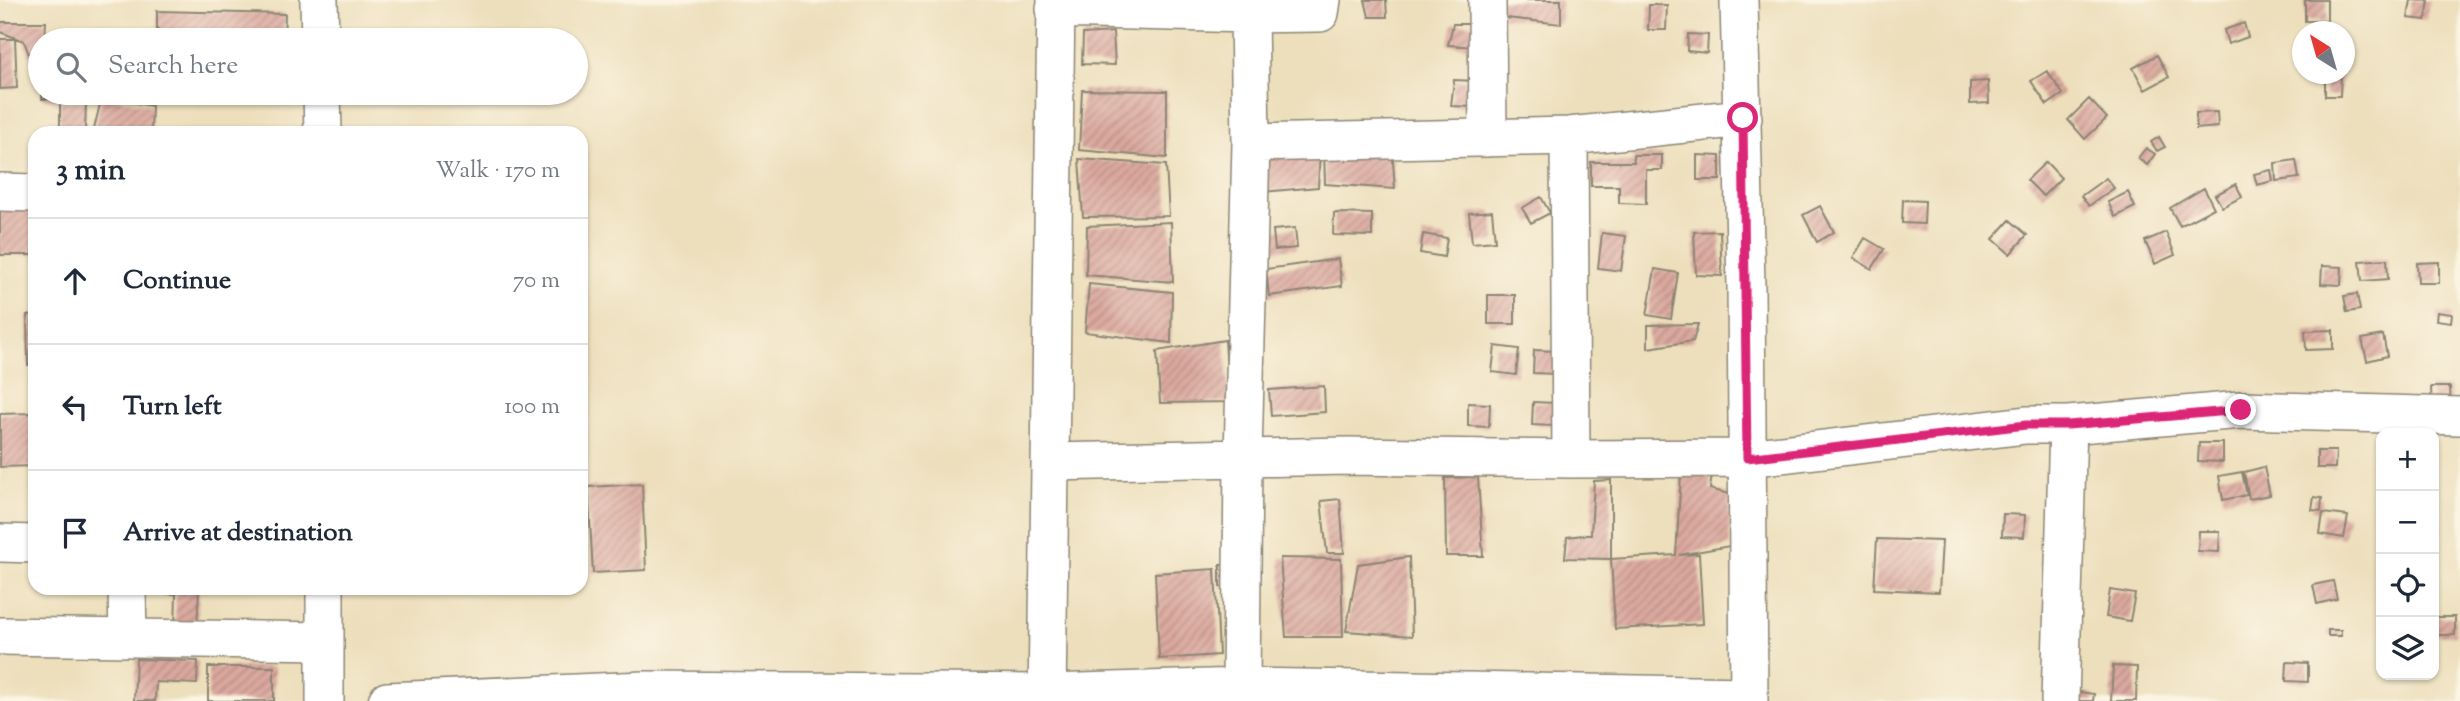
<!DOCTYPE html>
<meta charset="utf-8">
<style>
:root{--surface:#fff;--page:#f6f6f7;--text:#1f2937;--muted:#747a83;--line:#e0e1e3}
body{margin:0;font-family:"Sorts Mill Goudy",serif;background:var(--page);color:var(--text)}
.controls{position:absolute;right:21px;bottom:21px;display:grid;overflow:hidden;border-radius:14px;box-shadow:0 2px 5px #0004}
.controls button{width:63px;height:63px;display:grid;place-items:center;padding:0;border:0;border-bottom:2px solid var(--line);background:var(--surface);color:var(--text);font:35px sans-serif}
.compass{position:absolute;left:2292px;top:21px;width:63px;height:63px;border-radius:50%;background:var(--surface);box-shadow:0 2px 5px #0004;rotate:323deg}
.stop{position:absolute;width:21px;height:21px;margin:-16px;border:5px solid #db2777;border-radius:50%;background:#fff}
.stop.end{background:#db2777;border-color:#fff;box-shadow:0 2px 7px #0008}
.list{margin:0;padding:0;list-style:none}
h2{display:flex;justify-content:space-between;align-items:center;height:91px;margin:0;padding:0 28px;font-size:30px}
h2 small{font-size:23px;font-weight:400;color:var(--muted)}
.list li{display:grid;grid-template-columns:46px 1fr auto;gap:21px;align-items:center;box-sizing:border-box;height:126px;padding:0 28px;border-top:2px solid var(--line)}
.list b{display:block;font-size:26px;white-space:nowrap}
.list em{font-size:23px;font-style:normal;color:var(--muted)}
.icon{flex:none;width:38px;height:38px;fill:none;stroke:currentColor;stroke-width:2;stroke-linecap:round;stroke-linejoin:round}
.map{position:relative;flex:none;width:2460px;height:701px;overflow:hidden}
.search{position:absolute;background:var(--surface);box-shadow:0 2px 5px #0004;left:28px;top:28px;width:560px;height:77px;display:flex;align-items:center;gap:18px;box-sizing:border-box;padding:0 24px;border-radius:38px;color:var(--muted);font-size:26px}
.panel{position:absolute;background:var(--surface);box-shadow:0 2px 5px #0004;left:28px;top:126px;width:560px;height:469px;border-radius:21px}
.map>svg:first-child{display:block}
</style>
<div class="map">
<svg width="2460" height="701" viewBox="0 0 2460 701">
<defs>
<pattern id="building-hatch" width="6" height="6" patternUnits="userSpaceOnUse" patternTransform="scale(1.75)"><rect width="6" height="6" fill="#dca99f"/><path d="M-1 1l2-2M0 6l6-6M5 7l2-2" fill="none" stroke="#b38a82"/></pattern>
</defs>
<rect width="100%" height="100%" fill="#fcf5e5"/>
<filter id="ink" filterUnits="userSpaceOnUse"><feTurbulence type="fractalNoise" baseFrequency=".0143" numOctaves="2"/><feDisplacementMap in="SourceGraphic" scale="14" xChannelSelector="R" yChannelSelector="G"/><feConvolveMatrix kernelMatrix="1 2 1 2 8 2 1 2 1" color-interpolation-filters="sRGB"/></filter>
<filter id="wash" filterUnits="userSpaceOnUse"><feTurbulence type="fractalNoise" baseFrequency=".00686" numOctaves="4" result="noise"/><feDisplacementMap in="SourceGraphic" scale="28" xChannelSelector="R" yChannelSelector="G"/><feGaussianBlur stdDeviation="1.57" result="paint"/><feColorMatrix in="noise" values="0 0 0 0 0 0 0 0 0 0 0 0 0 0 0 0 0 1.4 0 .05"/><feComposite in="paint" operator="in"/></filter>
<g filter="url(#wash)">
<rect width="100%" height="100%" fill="#eddfbc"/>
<g id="blocks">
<path fill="url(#building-hatch)" d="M 1365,0 L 1386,0 L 1387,17 L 1369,17 Z
M 1500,0 L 1561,0 L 1561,24 L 1498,17 Z
M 2305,0 L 2327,0 L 2327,21 L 2305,21 Z
M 2411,0 L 2429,1 L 2426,20 L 2408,18 Z
M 1649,5 L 1667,5 L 1666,30 L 1648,30 Z
M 157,11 L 285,14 L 284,40 L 157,40 Z
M 0,22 L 46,22 L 45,40 L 40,40 L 40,85 L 24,41 L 0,32 Z
M 2244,23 L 2248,37 L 2228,44 L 2224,30 Z
M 1453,24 L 1474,24 L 1475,47 L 1448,45 Z
M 1113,32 L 1115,65 L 1082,64 L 1083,34 Z
M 1688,34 L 1708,35 L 1707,53 L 1687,51 Z
M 0,39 L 15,39 L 17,88 L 0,89 Z
M 2157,55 L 2169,77 L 2145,90 L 2133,68 Z
M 2047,71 L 2063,94 L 2047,105 L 2031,81 Z
M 2325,74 L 2341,74 L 2340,96 L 2325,96 Z
M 1454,80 L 1476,81 L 1473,107 L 1451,106 Z
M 1988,81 L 1989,103 L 1970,104 L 1970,82 Z
M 1082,90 L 1167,91 L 1167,158 L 1079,150 Z
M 42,93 L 85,93 L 85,99 L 42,99 Z
M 193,93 L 282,93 L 282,97 L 193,95 Z
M 102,96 L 152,106 L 151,133 L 93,133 Z
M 2089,99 L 2107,118 L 2085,139 L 2068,120 Z
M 60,102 L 86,102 L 85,133 L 60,133 Z
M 2217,112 L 2218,127 L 2196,129 L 2196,113 Z
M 2159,137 L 2165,147 L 2157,151 L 2151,142 Z
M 1392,148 L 1395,189 L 1325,184 L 1324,151 Z
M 2146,148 L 2155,154 L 2147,165 L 2138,158 Z
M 1320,151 L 1318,187 L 1262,192 L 1262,154 Z
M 1633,155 L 1662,155 L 1662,170 L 1646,170 L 1646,204 L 1619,203 L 1619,186 L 1591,186 L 1591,162 L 1634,162 Z
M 1697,155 L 1720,156 L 1720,180 L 1697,180 Z
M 1079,159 L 1166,165 L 1169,216 L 1083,217 Z
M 2296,160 L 2299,178 L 2276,181 L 2275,163 Z
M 2046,162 L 2061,178 L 2043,196 L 2027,180 Z
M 2271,170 L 2273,181 L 2257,185 L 2254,174 Z
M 2106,178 L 2114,188 L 2089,206 L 2081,196 Z
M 2236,184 L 2242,197 L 2222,207 L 2215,195 Z
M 2204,188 L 2214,208 L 2180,226 L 2170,208 Z
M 2128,192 L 2135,207 L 2115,217 L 2108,202 Z
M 1541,197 L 1550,213 L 1531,223 L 1522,208 Z
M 1903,200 L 1925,201 L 1924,224 L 1902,223 Z
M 1820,206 L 1834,232 L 1817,242 L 1803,215 Z
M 0,210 L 34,210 L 34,255 L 0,255 Z
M 1492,211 L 1495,241 L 1472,243 L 1469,213 Z
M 1334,213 L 1372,214 L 1372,236 L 1333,235 Z
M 2010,220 L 2027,235 L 2010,254 L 1993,239 Z
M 1171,222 L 1173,282 L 1086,275 L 1087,226 Z
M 1295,228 L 1297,248 L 1275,250 L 1273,230 Z
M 1720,231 L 1722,276 L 1696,275 L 1694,232 Z
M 2166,232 L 2175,255 L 2155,264 L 2145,241 Z
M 1602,233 L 1626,236 L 1621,271 L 1598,268 Z
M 1423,234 L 1447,238 L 1444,257 L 1420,253 Z
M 1865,238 L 1884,249 L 1872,269 L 1853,258 Z
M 1338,259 L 1342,286 L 1269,296 L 1266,269 Z
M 2387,259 L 2388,279 L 2362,281 L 2360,261 Z
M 2439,262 L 2439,283 L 2418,283 L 2417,263 Z
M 2322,266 L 2342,267 L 2341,285 L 2321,284 Z
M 1655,269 L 1678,273 L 1671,319 L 1647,315 Z
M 1089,284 L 1172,292 L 1171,343 L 1085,332 Z
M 2357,294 L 2360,310 L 2347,312 L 2344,296 Z
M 1488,295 L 1515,295 L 1515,324 L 1488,324 Z
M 2437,312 L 2452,314 L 2451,322 L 2436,320 Z
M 27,315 L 35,315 L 35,364 L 28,365 Z
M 1698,324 L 1693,341 L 1648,348 L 1648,325 Z
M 2333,330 L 2333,349 L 2306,350 L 2305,331 Z
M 2383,335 L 2387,356 L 2367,361 L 2362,339 Z
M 1225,340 L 1229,402 L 1160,403 L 1157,351 Z
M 1495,346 L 1519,349 L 1516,375 L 1492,372 Z
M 1534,350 L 1555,351 L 1555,374 L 1533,373 Z
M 1324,386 L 1325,412 L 1271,416 L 1269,390 Z
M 2431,387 L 2450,387 L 2451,406 L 2432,407 Z
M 1533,402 L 1555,403 L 1554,426 L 1532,425 Z
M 1468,403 L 1490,404 L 1489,427 L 1468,426 Z
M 34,413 L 35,466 L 0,467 L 0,414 Z
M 2199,443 L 2223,443 L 2223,462 L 2198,461 Z
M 2317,451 L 2336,451 L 2335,468 L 2317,468 Z
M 2264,467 L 2270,495 L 2249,499 L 2244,472 Z
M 2242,472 L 2247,495 L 2223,500 L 2219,476 Z
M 1681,474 L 1712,474 L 1710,489 L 1729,494 L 1730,546 L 1679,555 L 1699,554 L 1703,624 L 1615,629 L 1611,559 L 1565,558 L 1567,537 L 1591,534 L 1594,481 L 1611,480 L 1611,559 L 1676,555 Z
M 1478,477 L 1483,556 L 1446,556 L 1445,478 Z
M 642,484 L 646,570 L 593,573 L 588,487 Z
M 2314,497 L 2322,498 L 2321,511 L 2312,510 Z
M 1340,499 L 1344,553 L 1327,553 L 1321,501 Z
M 2323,513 L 2348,516 L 2344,538 L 2320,534 Z
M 2003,514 L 2025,515 L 2024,537 L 2002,536 Z
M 2199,531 L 2220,531 L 2219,552 L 2198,551 Z
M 1877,539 L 1942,541 L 1939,592 L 1874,589 Z
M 1409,557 L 1412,636 L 1346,631 L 1358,564 Z
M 1280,558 L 1341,559 L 1343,637 L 1286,637 Z
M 1220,565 L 1240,565 L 1239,587 L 1220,587 Z
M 1215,569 L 1219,655 L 1159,659 L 1155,573 Z
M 2333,581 L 2337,599 L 2317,604 L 2313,585 Z
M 138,588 L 199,588 L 197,629 L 175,628 L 176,594 L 138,593 Z
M 2110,590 L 2135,594 L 2130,621 L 2106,617 Z
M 2435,617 L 2455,617 L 2455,635 L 2435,635 Z
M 2328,630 L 2341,630 L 2341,636 L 2328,636 Z
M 136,659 L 198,661 L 197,684 L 156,682 L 155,701 L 134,701 Z
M 2287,662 L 2308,663 L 2308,682 L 2286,681 Z
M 2113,666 L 2137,667 L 2136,701 L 2111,701 Z
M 208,667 L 274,667 L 274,701 L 208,701 Z
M 2073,691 L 2094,694 L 2093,701 L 2072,701 Z"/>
</g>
</g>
<g filter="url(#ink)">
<use href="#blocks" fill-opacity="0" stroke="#8c8574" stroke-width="2"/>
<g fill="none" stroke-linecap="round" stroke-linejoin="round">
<g stroke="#8c8574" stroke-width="40">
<path id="minor" d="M 319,0 L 320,40
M 1487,0 L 1488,138
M 1739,0 L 1746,286 L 1749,701
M 1055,9 L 1249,14 L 1320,13 L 1322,0
M 322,93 L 323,133
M 1569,136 L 1571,459
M 1251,143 L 1569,136 L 1743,118
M 0,192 L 35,193
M 1050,462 L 1347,456 L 1571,459 L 1747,458 L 2026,425 L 2068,425 L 2241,410 L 2460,416
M 0,543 L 35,544
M 127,588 L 128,638
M 325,588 L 325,701
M 0,636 L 325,641
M 1241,687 L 1243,457 L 1251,143 L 1249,14
M 387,701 L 644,690 L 1048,693 L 1241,687 L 1749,696
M 1047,701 L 1056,0
M 2060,701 L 2068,425"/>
</g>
<use href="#minor" stroke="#fff" stroke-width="37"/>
</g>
</g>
<g fill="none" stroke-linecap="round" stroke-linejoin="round" filter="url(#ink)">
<path stroke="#db2777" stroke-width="9" d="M 1743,118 L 1747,458 L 2026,425 L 2068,425 L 2241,410"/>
</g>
</svg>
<div class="controls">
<button>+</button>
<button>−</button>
<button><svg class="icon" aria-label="locate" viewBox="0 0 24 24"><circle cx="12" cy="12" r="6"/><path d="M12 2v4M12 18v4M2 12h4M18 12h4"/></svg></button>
<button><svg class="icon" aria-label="layers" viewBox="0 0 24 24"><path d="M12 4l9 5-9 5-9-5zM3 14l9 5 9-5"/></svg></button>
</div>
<svg class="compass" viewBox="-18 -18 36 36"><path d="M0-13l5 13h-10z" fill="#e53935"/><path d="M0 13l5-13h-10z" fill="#747a83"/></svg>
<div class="stop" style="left:1743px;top:118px"></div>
<div class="stop end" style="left:2241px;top:410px"></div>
<div class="search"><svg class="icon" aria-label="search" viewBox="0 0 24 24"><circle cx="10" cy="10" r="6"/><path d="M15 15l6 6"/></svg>Search here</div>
<section class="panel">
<h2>3 min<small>Walk · 170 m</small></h2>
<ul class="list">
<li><svg class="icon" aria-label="ahead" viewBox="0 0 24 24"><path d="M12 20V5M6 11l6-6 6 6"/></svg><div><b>Continue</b></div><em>70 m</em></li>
<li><svg class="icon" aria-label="left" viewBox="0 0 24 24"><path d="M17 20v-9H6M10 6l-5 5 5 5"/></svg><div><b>Turn left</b></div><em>100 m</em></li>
<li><svg class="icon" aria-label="arrive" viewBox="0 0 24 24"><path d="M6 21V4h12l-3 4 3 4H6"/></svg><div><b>Arrive at destination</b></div></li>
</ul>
</section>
</div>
